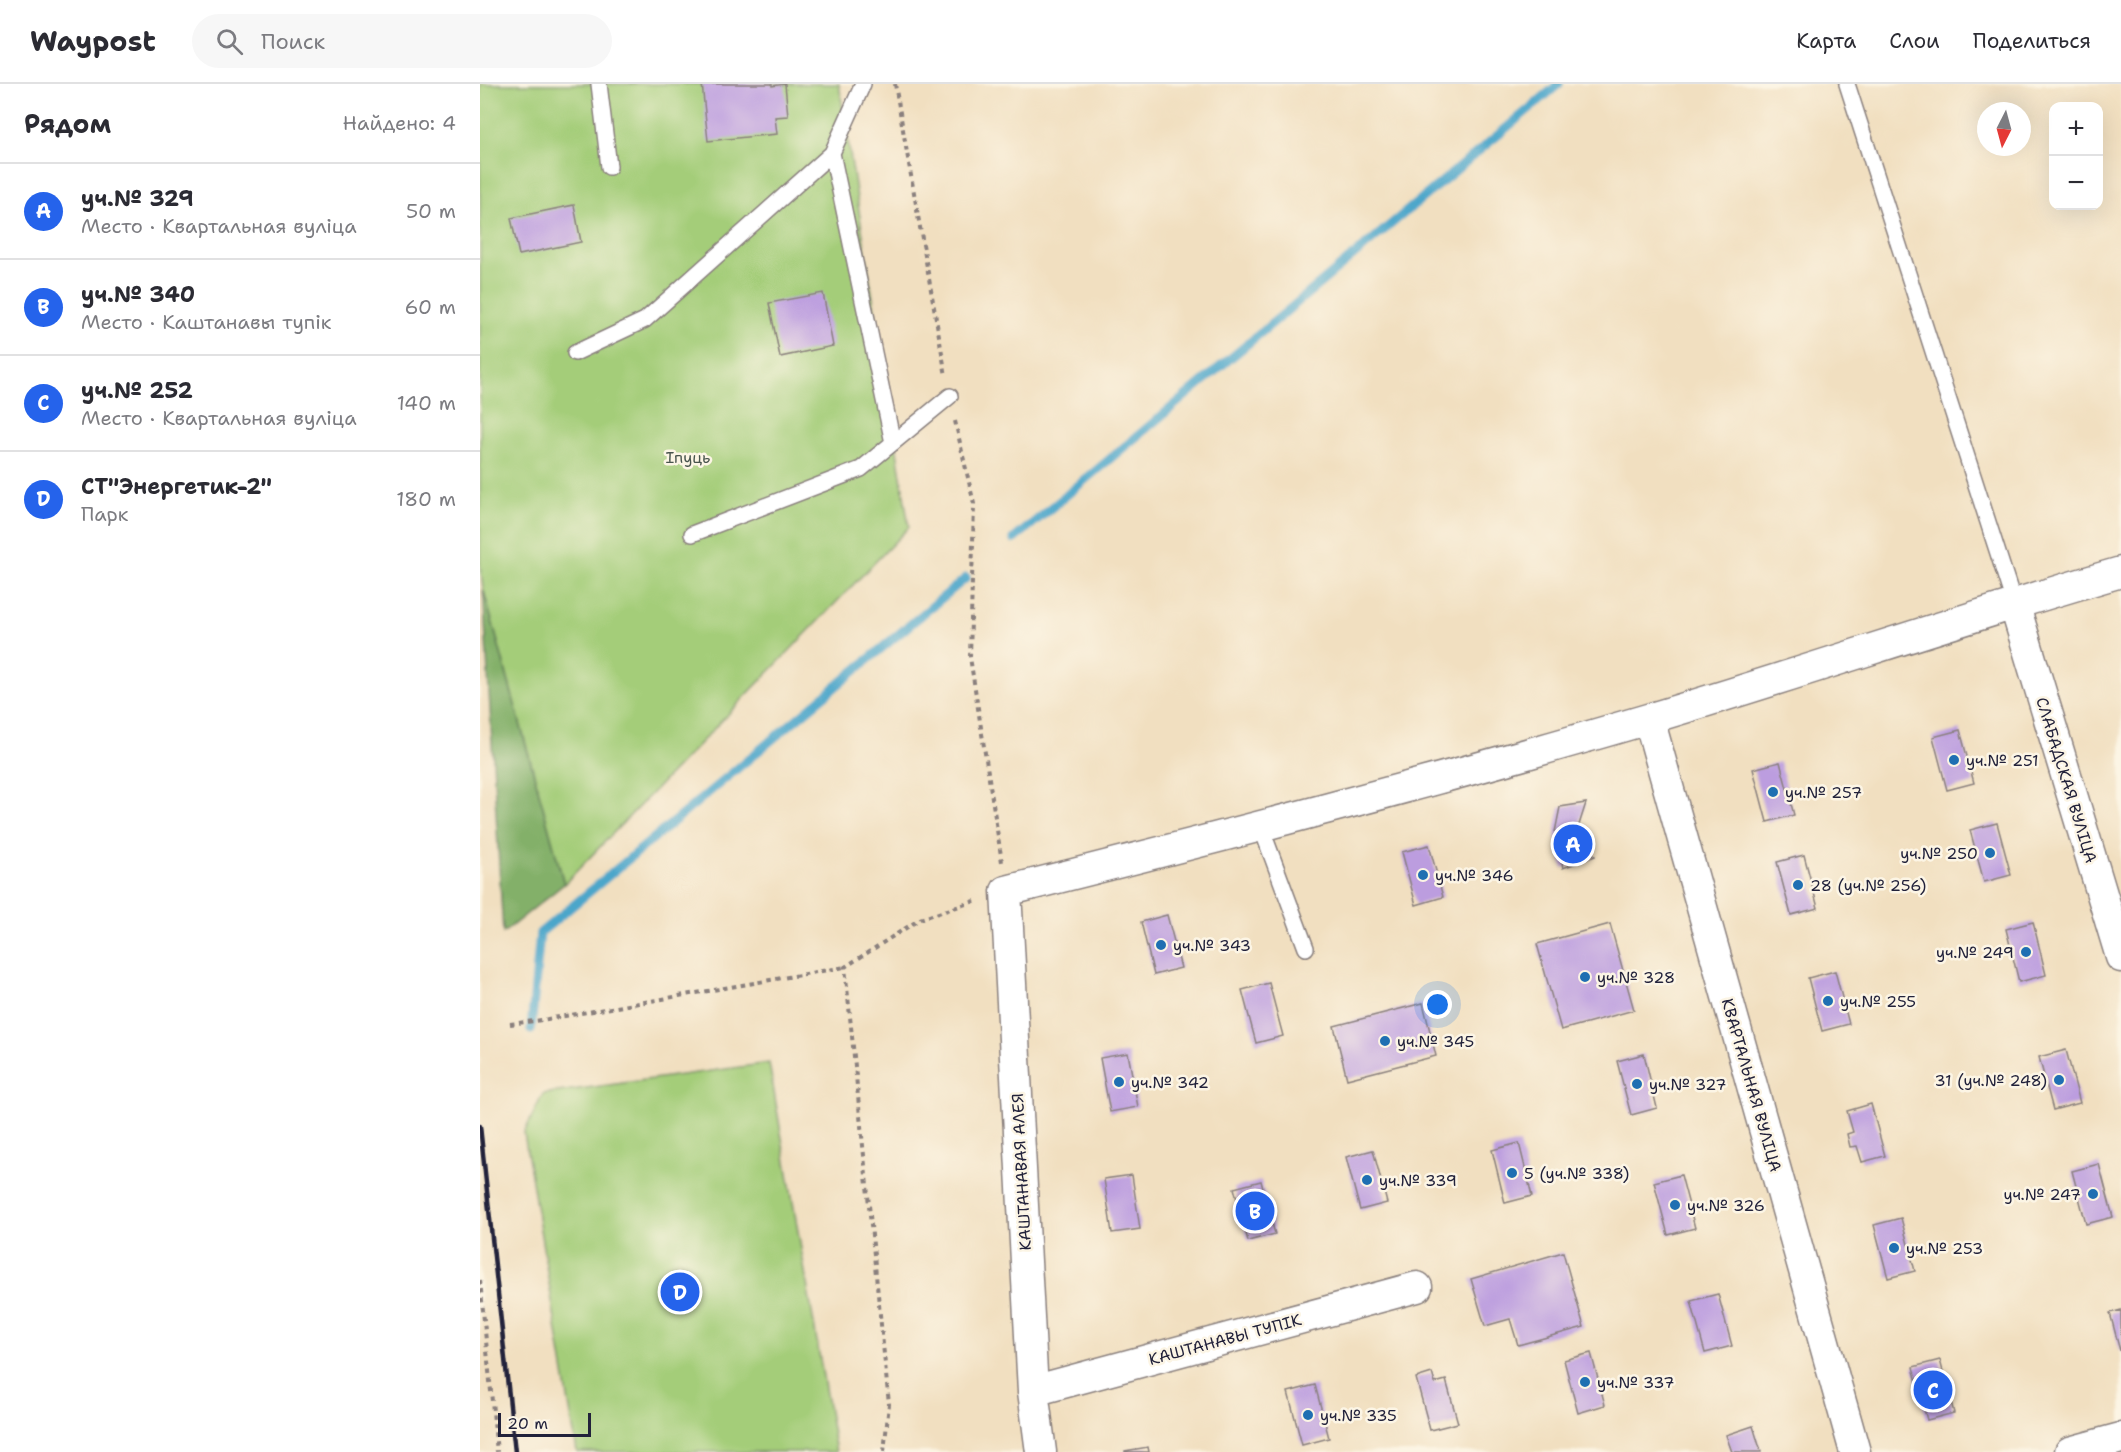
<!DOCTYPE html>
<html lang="ru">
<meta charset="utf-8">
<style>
:root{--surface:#fff;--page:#f7f7f7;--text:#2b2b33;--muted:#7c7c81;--line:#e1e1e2;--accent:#2563eb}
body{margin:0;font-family:"Shantell Sans",sans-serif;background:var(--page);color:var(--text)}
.controls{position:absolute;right:18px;top:18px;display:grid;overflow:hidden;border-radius:12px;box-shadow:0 6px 24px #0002}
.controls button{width:54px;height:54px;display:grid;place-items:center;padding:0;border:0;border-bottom:2px solid var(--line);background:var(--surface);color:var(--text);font:30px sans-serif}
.compass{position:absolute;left:1497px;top:18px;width:54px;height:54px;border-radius:50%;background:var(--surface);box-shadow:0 6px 24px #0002;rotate:186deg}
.scale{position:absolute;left:18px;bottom:15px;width:93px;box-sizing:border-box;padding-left:6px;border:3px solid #22223b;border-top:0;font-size:16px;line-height:21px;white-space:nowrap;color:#22223b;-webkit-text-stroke:4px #fcf5e5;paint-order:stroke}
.you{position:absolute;left:958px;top:921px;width:21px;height:21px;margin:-15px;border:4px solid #fff;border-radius:50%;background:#1a73e8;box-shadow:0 0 0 9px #1a73e833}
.badge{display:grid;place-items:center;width:39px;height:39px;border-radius:50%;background:var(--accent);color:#fff;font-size:20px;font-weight:700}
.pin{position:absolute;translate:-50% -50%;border:3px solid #fff;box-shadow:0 2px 6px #0006}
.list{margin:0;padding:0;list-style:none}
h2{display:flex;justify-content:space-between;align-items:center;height:78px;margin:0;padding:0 24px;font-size:26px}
h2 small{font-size:20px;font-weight:400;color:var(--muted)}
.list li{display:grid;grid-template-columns:39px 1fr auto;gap:18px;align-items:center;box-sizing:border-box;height:96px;padding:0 24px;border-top:2px solid var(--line)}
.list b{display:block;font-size:22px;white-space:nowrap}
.list p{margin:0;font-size:20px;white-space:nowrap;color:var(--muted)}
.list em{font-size:20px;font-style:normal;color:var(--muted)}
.icon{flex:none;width:33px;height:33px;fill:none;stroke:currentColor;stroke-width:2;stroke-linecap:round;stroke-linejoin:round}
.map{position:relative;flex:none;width:1641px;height:1368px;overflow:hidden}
header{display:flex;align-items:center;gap:36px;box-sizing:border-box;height:84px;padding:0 30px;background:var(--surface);border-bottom:2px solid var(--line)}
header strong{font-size:28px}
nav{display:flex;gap:33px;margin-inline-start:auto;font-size:21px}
.search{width:420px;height:54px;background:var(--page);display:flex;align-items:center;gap:15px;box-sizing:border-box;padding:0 21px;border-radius:33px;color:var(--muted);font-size:22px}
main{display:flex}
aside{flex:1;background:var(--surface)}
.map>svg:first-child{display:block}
</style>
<header>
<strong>Waypost</strong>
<div class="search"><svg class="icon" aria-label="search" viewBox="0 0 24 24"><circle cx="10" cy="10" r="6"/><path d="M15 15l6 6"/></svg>Поиск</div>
<nav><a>Карта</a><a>Слои</a><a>Поделиться</a></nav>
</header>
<main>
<aside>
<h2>Рядом<small>Найдено: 4</small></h2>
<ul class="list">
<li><span class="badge">A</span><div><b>уч.№ 329</b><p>Место · Квартальная вуліца</p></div><em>50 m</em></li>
<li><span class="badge">B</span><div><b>уч.№ 340</b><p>Место · Каштанавы тупік</p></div><em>60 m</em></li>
<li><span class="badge">C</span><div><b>уч.№ 252</b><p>Место · Квартальная вуліца</p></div><em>140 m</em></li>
<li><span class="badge">D</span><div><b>СТ&quot;Энергетик-2&quot;</b><p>Парк</p></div><em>180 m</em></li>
</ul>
</aside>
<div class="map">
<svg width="1641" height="1368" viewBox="0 0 1641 1368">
<rect width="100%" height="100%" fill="#fcf5e5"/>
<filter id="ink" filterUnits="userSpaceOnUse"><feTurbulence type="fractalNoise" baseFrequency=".0167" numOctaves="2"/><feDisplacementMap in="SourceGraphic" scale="12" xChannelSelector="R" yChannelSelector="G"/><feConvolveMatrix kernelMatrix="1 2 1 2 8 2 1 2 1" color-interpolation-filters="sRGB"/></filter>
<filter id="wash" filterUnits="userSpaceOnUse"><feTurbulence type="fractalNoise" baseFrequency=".008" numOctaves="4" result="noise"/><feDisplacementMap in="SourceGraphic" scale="24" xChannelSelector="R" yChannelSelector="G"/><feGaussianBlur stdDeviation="1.35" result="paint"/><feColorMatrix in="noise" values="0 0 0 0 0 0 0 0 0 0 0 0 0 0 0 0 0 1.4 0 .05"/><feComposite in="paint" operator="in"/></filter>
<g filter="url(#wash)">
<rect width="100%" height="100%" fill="#f1dfc0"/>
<path fill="#a4cd79" stroke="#63785a" stroke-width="1.5" d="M 0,0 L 359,0 L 429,443 L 84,800 L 3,504 L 0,480 Z
M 289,979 L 356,1368 L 97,1368 L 44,1049 L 63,1010 Z"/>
<path fill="#83b069" stroke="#526952" stroke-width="1.5" d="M 3,504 L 84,800 L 23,849 Z"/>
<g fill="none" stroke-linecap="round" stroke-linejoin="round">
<path stroke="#4ca6ca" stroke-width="9" d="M 534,455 L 1079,0
M 51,946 L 60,849 L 486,494"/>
</g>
<g id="blocks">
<path fill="#bc9ddf" d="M 222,0 L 292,0 L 292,2 L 305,0 L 308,32 L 295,33 L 297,50 L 228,57 Z
M 94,121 L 101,158 L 39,171 L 31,134 Z
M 343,209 L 353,262 L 300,273 L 289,219 Z
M 1480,646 L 1494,699 L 1467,706 L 1453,653 Z
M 1300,678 L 1314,731 L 1287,738 L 1273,685 Z
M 1106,719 L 1098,744 L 1115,772 L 1083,784 L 1075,748 L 1080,723 Z
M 1517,739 L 1531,791 L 1504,798 L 1490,746 Z
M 949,761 L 963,813 L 936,821 L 922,768 Z
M 1324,771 L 1338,824 L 1311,831 L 1297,778 Z
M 687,831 L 701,884 L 674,891 L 661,838 Z
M 1553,838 L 1566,891 L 1539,898 L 1526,845 Z
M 1130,840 L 1154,926 L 1081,946 L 1057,860 Z
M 1355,887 L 1369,940 L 1342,947 L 1328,894 Z
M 789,899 L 803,952 L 776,959 L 762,906 Z
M 943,919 L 956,972 L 867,995 L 854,942 Z
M 1586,966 L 1600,1019 L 1573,1026 L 1559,973 Z
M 648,969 L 658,1023 L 630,1028 L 620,974 Z
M 1164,970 L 1177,1024 L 1151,1031 L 1137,977 Z
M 1391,1020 L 1405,1072 L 1382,1078 L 1377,1062 L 1370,1063 L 1367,1050 L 1373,1048 L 1367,1027 Z
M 1039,1059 L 1052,1112 L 1025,1119 L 1012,1066 Z
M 893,1066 L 907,1119 L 880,1126 L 866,1073 Z
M 1619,1080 L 1633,1133 L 1606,1140 L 1592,1087 Z
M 652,1091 L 660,1145 L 632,1149 L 624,1095 Z
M 1201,1091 L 1215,1144 L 1188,1151 L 1174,1098 Z
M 781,1097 L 795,1150 L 768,1157 L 754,1104 Z
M 1421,1134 L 1435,1187 L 1408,1194 L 1394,1141 Z
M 1083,1168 L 1104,1243 L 1038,1261 L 1030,1235 L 1005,1242 L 991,1195 Z
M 1238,1210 L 1252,1262 L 1225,1269 L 1211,1217 Z
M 1641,1226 L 1641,1267 L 1640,1267 L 1630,1229 Z
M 1111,1269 L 1125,1321 L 1098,1329 L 1084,1276 Z
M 1460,1276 L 1474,1329 L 1447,1336 L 1433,1283 Z
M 952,1289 L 955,1299 L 966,1296 L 978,1339 L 950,1346 L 936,1294 Z
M 835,1301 L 849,1354 L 822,1361 L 808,1308 Z
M 1273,1342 L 1281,1368 L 1252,1368 L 1246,1351 Z
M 668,1363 L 669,1368 L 645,1368 L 645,1367 Z"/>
</g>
</g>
<g filter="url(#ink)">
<use href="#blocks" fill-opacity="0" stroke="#8a807e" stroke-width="1.5"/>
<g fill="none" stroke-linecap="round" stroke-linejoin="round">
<g stroke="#8a807e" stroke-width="18">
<path id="lane" d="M 119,0 L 129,83
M 1367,0 L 1534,519
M 352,69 L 413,359
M 95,269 L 165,236 L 352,69 L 383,0
M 212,450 L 381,385 L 470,312
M 781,743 L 826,864"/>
</g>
<g stroke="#8a807e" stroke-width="33">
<path id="street" d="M 1534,519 L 1641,873
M 1169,635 L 1375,1368
M 553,1307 L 937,1203
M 561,1368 L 553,1307 L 526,807 C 741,753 955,698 1168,635 C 1326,588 1482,534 1641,488
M 1590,1368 L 1641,1354"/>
</g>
<path stroke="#8a807e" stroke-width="4" stroke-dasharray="4.5 4.5" stroke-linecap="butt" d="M 415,0 L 466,292
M 475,337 L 494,420 L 490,573 L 522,778
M 30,940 L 62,936 L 365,883
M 0,1196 L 17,1368
M 404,1368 L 409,1320 L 365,883 L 440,835 L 498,816"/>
<use href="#lane" stroke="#fff" stroke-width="15"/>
<use href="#street" stroke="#fff" stroke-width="30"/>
<path stroke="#22223b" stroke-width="4.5" d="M 0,1042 L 35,1368"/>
</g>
</g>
<g fill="#1f6fb2" stroke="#fcf5e5" stroke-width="2">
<circle cx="1474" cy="676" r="6"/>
<circle cx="1293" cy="708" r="6"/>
<circle cx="1510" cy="769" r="6"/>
<circle cx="943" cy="791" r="6"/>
<circle cx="1318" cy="801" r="6"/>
<circle cx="681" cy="861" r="6"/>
<circle cx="1546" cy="868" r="6"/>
<circle cx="1105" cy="893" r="6"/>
<circle cx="1348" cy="917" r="6"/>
<circle cx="905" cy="957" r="6"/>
<circle cx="1579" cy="996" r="6"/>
<circle cx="639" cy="998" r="6"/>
<circle cx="1157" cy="1000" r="6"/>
<circle cx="1032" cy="1089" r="6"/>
<circle cx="887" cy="1096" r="6"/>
<circle cx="1613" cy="1110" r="6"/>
<circle cx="1195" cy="1121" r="6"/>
<circle cx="1414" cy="1164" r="6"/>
<circle cx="1105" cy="1298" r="6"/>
<circle cx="828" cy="1331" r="6"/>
</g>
<g text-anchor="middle" stroke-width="5" stroke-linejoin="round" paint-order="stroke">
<g font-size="16" fill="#49554e" stroke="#fcf5e5">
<text x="208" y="379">Іпуць</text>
</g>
<g font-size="16" fill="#22223b" stroke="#fcf5e5" text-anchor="start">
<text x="1486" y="682">уч.№ 251</text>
<text x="1305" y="714">уч.№ 257</text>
<text x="1498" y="775" text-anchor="end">уч.№ 250</text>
<text x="955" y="797">уч.№ 346</text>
<text x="1330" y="807">28 (уч.№ 256)</text>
<text x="693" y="867">уч.№ 343</text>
<text x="1534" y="874" text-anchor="end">уч.№ 249</text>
<text x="1117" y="899">уч.№ 328</text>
<text x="1360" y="923">уч.№ 255</text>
<text x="917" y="963">уч.№ 345</text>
<text x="1567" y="1002" text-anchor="end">31 (уч.№ 248)</text>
<text x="651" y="1004">уч.№ 342</text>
<text x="1169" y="1006">уч.№ 327</text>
<text x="1044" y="1095">5 (уч.№ 338)</text>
<text x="899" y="1102">уч.№ 339</text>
<text x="1601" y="1116" text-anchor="end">уч.№ 247</text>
<text x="1207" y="1127">уч.№ 326</text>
<text x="1426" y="1170">уч.№ 253</text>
<text x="1117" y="1304">уч.№ 337</text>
<text x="840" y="1337">уч.№ 335</text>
</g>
<g font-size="16" fill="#22223b" stroke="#fcf5e5">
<text transform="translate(1587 696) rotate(73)" y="6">СЛАБАДСКАЯ ВУЛІЦА</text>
<text transform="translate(1272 1001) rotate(74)" y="6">КВАРТАЛЬНАЯ ВУЛІЦА</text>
<text transform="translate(541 1088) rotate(-93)" y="6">КАШТАНАВАЯ АЛЕЯ</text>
<text transform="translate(745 1255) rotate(-15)" y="6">КАШТАНАВЫ ТУПІК</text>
</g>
</g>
</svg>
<div class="controls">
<button>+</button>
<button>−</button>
</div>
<svg class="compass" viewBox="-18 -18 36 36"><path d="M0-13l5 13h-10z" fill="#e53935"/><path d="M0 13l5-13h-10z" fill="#7c7c81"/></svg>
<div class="scale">20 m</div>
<div class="you"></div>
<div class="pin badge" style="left:1093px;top:760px">A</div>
<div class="pin badge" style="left:775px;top:1127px">B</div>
<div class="pin badge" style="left:1453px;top:1306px">C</div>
<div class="pin badge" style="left:200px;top:1208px">D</div>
</div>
</main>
